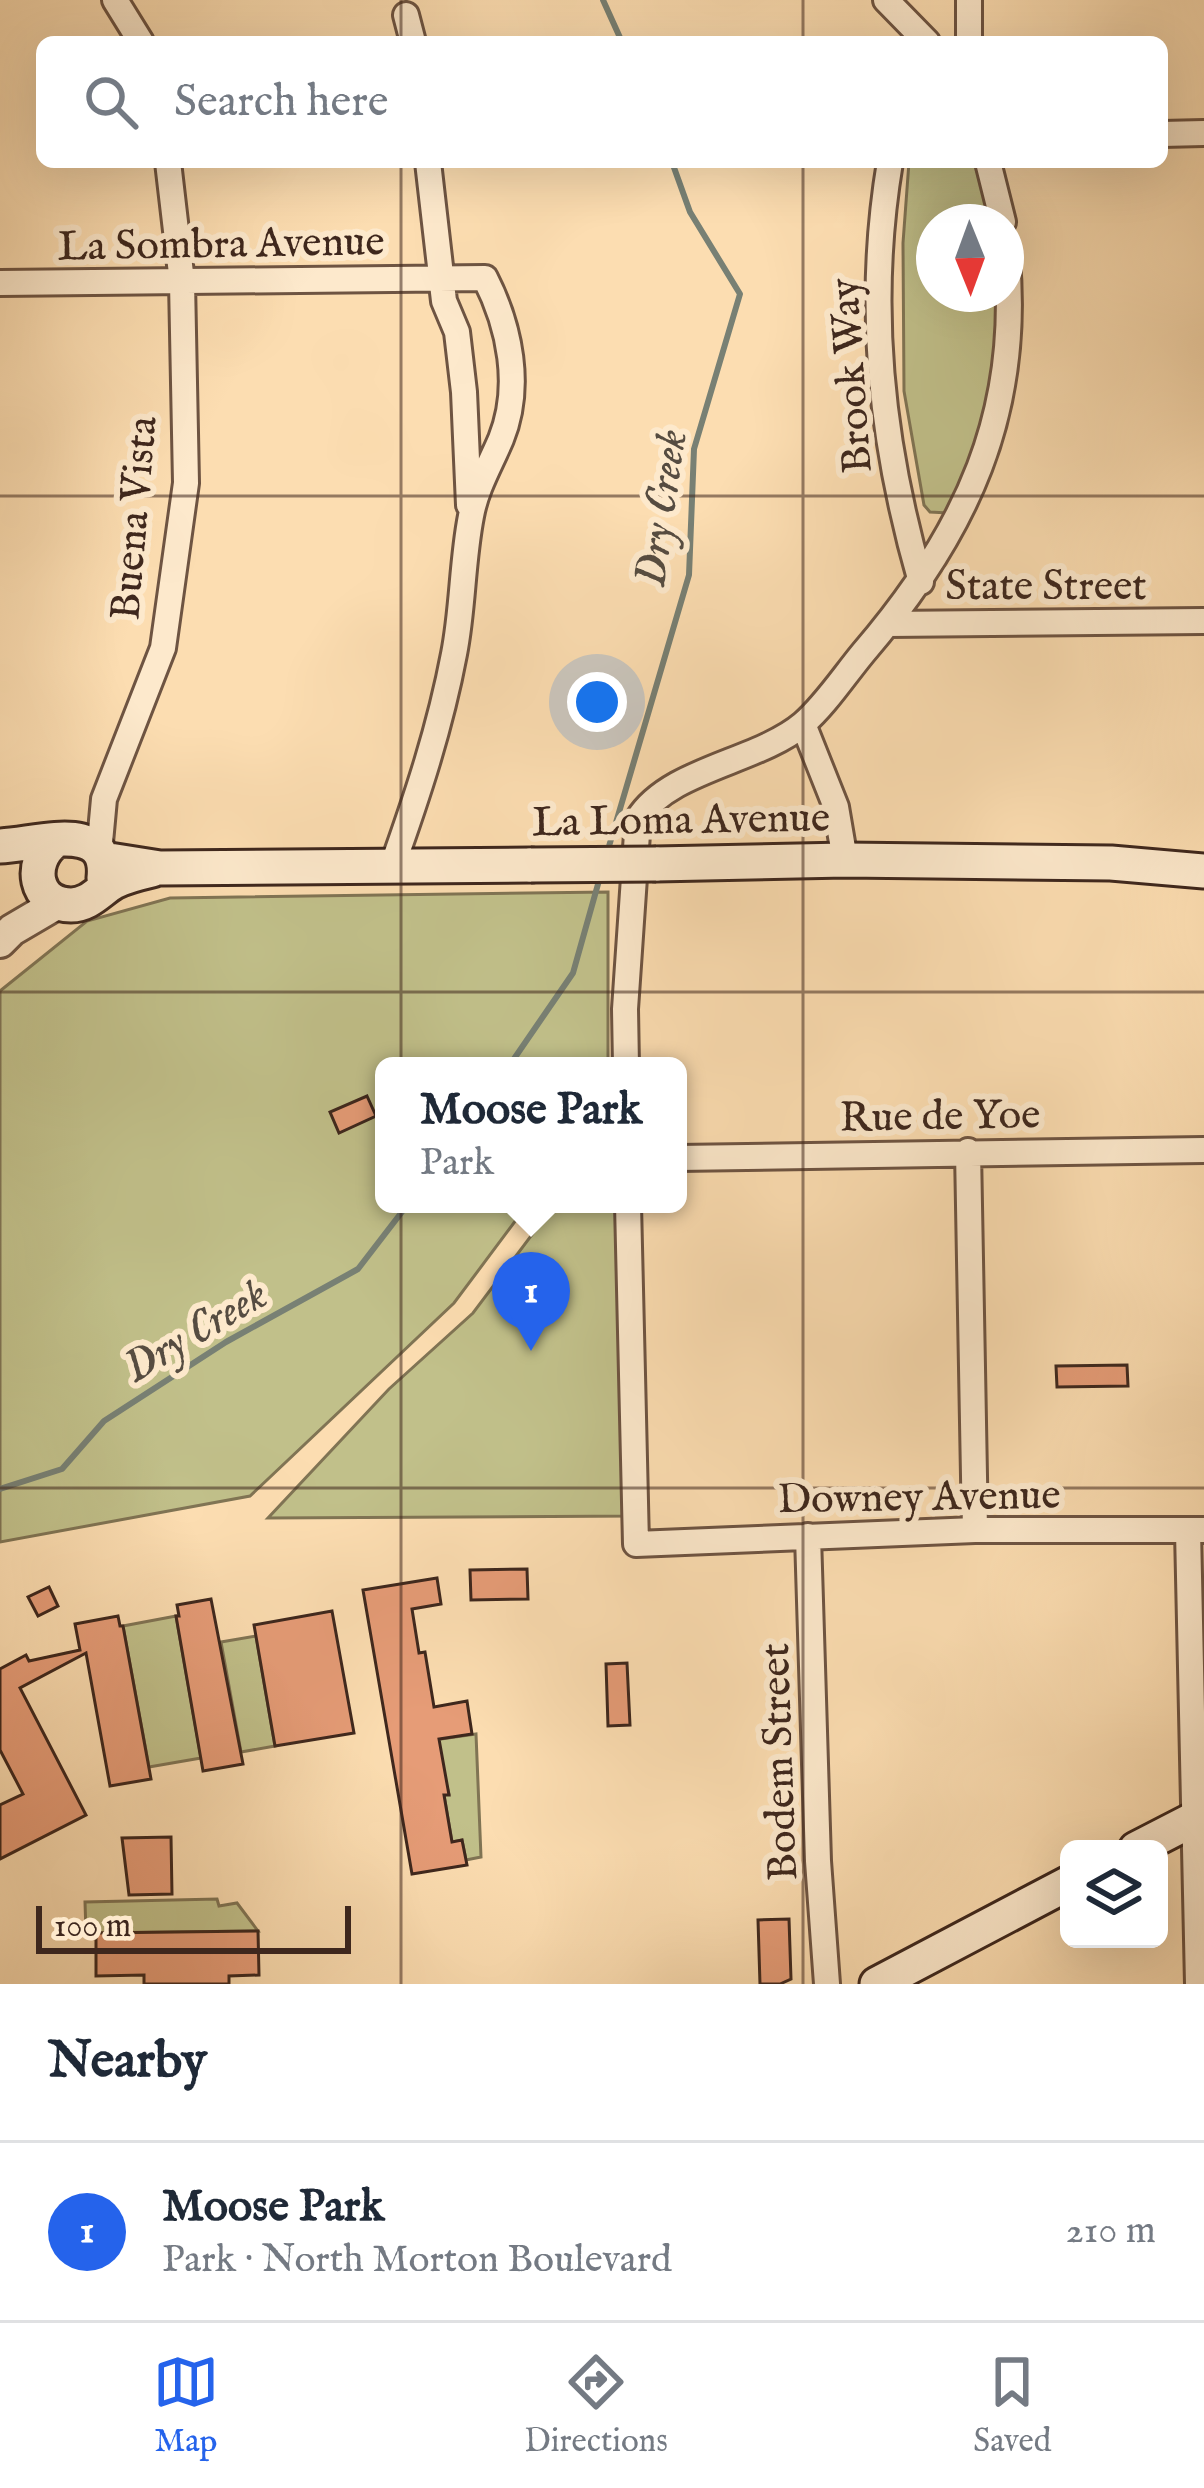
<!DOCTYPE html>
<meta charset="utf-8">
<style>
:root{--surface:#fff;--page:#f2f2f3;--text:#1f2937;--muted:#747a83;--line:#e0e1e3;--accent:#2563eb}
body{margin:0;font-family:"IM FELL English",serif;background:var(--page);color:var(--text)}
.controls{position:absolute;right:36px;bottom:36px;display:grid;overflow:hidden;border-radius:18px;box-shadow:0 12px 48px #0002}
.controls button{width:108px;height:108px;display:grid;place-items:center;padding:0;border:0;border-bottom:3px solid var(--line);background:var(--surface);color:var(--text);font:60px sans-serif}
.compass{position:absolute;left:916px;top:204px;width:108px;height:108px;border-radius:50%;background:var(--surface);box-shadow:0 12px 48px #0002;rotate:179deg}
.scale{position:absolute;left:36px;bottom:30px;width:315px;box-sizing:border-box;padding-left:12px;border:6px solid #3e271d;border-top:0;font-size:33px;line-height:42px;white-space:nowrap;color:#3e271d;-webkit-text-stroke:9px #fde9cc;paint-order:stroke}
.you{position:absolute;left:597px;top:702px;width:42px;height:42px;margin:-30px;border:9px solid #fff;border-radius:50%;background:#1a73e8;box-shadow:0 0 0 18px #1a73e833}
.badge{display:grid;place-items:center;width:78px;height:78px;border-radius:50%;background:var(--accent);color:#fff;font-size:39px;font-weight:700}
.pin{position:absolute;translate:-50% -99px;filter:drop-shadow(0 3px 6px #0008)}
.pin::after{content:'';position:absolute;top:63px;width:42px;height:36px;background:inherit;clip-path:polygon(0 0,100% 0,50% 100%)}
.popup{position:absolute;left:375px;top:1057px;width:312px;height:156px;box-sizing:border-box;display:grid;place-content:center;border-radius:18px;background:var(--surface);filter:drop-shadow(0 3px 9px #0005);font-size:39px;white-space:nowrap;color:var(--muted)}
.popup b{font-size:45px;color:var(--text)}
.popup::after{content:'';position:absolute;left:50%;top:100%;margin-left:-24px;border:24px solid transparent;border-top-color:var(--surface)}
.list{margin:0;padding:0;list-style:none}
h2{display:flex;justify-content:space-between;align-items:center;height:156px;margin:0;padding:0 48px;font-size:51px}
h2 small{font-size:39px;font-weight:400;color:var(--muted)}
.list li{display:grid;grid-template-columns:78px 1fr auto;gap:36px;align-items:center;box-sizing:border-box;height:180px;padding:0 48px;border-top:3px solid var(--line)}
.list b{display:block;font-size:45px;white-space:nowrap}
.list p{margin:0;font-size:39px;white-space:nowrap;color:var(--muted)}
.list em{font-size:39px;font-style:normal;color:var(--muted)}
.icon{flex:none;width:66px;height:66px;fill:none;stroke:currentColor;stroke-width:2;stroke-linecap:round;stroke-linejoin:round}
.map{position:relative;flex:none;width:1204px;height:1984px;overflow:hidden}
.search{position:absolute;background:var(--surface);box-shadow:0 12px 48px #0002;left:36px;right:36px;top:36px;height:132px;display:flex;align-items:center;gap:30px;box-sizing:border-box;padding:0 42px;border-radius:18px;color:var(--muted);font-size:45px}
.sheet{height:336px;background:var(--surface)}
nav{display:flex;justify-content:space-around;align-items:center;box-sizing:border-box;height:168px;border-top:3px solid var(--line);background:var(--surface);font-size:33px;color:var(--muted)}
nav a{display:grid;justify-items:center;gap:6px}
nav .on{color:var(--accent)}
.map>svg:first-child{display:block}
</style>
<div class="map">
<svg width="1204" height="1984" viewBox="0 0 1204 1984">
<rect width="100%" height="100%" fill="#fcddb1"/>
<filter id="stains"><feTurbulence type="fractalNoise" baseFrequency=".00167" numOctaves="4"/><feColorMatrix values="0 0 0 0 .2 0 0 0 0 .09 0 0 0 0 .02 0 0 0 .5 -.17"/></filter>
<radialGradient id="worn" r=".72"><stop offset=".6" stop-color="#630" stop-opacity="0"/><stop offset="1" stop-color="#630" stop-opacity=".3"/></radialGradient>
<path fill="#c1c08a" stroke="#807454" stroke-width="3" d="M 909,162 L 975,162 L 986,190 L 993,222 L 934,222 L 934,294 L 1000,294 L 998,350 L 977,465 L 948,513 L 930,512 L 924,505 L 904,391 L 903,243 Z
M 608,892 L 608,1066 L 384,1066 L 384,1204 L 528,1204 L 454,1303 L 250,1496 L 0,1542 L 0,991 L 87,921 L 170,898 Z
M 555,1204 L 628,1204 L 635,1516 L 268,1518 L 389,1389 L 473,1313 Z
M 176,1616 L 201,1758 L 149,1767 L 123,1626 Z
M 256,1636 L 275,1746 L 241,1752 L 221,1642 Z
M 476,1734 L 481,1857 L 466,1860 L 462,1840 L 452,1842 L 444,1795 L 449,1794 L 434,1740 Z
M 217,1899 L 219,1906 L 237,1903 L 258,1931 L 86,1933 L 85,1902 Z"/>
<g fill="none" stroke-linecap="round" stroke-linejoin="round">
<path stroke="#788074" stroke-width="6" d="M 603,0 L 622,42
M 607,853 L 689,575 L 694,449 L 740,294 L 690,212 L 672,162
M 509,1066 L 573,973 L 600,877
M 0,1489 L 62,1469 L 104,1421 L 226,1342 L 358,1269 L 408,1204"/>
</g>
<path fill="#e69c77" stroke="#3e271d" stroke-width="3" d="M 367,1096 L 376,1116 L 339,1133 L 330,1112 Z
M 1127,1365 L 1128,1386 L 1057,1387 L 1056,1366 Z
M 527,1569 L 528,1599 L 471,1600 L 470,1570 Z
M 437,1578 L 441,1604 L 412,1609 L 419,1653 L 425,1652 L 434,1707 L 467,1701 L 472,1734 L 439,1739 L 449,1795 L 444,1795 L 452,1842 L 462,1840 L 467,1865 L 412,1874 L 363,1590 Z
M 49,1587 L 58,1606 L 38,1616 L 28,1597 Z
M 211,1599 L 243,1764 L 203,1771 L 176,1616 L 179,1616 L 177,1605 Z
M 332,1611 L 354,1733 L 275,1746 L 254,1625 Z
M 118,1616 L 120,1626 L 123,1626 L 151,1779 L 110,1786 L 86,1653 L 20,1688 L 86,1815 L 0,1859 L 0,1805 L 23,1794 L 0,1750 L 0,1669 L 26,1655 L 29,1661 L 80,1650 L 75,1624 Z
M 627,1663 L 630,1725 L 608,1726 L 606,1664 Z
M 171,1837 L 172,1894 L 129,1895 L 122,1838 Z
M 789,1919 L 791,1979 L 780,1984 L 760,1984 L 758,1920 Z
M 258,1931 L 259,1975 L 229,1976 L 229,1984 L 144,1984 L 144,1975 L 96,1976 L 96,1933 Z"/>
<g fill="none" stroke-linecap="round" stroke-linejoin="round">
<g stroke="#6e5442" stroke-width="30">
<path id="minor" d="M 115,0 L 141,42
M 886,0 L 927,42
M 969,0 L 969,42
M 406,15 L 413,42
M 1162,134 L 1204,133
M 428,162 L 444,301 L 457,332 L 464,392 L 469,505
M 890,162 C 866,305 881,443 921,582
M 988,162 L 1003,222
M 0,283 L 485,278 C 510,327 522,387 501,439 C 490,465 476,488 471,516 C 462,562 463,609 454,654 C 440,728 417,797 392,867
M 888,624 L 1204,621
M 803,724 L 836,807 L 845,860
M 99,853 L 104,799 L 163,648 L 186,483 L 182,282 L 168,162
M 626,1066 L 625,1009 L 638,819 C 669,769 758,762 803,724 C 825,705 844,676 863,653 C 966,533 1023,412 1006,250
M 968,1151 L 975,1530
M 678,1158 L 1204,1150
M 628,1204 L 636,1544 L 975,1530 L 1204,1530
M 1188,1531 L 1198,1984
M 808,1536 L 818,1861 L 827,1984"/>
</g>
<g stroke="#6e5442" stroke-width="36">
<path id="tertiary" d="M 0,942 L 12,930 L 58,903"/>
</g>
<g stroke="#3e271d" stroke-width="39">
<path id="secondary" d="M 54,842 C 28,862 34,905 71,905 C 89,905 100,890 114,882 C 126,876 139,873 152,870
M 0,846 C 36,845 110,818 104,878
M 103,859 L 160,868 L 531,865
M 656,864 L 845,860 L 1111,863 L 1204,871
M 1136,1849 L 1204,1814
M 877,1984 L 1069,1883"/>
</g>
<use href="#minor" stroke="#fde9cc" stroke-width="24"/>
<use href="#tertiary" stroke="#fde9cc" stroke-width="30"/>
<use href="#secondary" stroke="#fde9cc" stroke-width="33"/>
<g stroke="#3e271d" stroke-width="39" stroke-linecap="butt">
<path id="secondary-bridge" d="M 531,865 L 656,864"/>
</g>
<use href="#secondary-bridge" stroke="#fde9cc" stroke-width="33"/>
</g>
<path fill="none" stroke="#3e271d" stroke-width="3" stroke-opacity="0.55" d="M 401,0 L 401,42M 803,0 L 803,42M 401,162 L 401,1984M 803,162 L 803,1984M 0,496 L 1204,496M 0,992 L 1204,992M 0,1488 L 1204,1488"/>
<g text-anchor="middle" stroke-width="12" stroke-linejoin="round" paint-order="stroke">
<g font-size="42" fill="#3e271d" stroke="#fde9cc">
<text transform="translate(221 242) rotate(-1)" y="15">La Sombra Avenue</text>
<text transform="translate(849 376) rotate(-94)" y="15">Brook Way</text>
<text transform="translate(132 518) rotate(-85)" y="15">Buena Vista</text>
<text x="1046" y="599">State Street</text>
<text transform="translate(681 818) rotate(-1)" y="15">La Loma Avenue</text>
<text transform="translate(940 1114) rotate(-1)" y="15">Rue de Yoe</text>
<text transform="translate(919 1495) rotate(-1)" y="15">Downey Avenue</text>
<text transform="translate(777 1762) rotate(-92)" y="15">Bodem Street</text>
</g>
<g font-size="45" font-style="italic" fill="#564c41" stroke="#fde9cc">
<text transform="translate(659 508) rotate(-82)" y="16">Dry Creek</text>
<text transform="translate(194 1329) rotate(-31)" y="16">Dry Creek</text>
</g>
</g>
<rect width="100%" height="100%" filter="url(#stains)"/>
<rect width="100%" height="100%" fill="url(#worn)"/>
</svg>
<div class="controls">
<button><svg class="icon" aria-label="layers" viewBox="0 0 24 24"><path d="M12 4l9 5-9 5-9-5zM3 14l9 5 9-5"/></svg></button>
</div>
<svg class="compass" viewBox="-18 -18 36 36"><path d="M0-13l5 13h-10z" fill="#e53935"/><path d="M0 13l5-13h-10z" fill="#747a83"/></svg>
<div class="scale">100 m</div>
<div class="you"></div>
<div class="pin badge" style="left:531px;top:1351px">1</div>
<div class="popup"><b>Moose Park</b>Park</div>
<div class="search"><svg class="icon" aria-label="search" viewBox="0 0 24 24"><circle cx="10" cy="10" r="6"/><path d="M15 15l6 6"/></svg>Search here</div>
</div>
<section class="sheet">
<h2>Nearby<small></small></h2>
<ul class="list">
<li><span class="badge">1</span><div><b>Moose Park</b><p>Park · North Morton Boulevard</p></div><em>210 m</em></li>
</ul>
</section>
<nav>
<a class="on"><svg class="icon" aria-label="map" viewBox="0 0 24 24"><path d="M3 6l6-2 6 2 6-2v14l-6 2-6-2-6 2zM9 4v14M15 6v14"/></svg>Map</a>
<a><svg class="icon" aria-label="directions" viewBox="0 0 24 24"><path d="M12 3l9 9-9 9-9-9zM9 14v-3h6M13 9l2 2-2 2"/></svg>Directions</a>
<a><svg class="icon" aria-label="saved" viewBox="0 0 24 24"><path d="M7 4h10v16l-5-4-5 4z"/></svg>Saved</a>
</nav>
